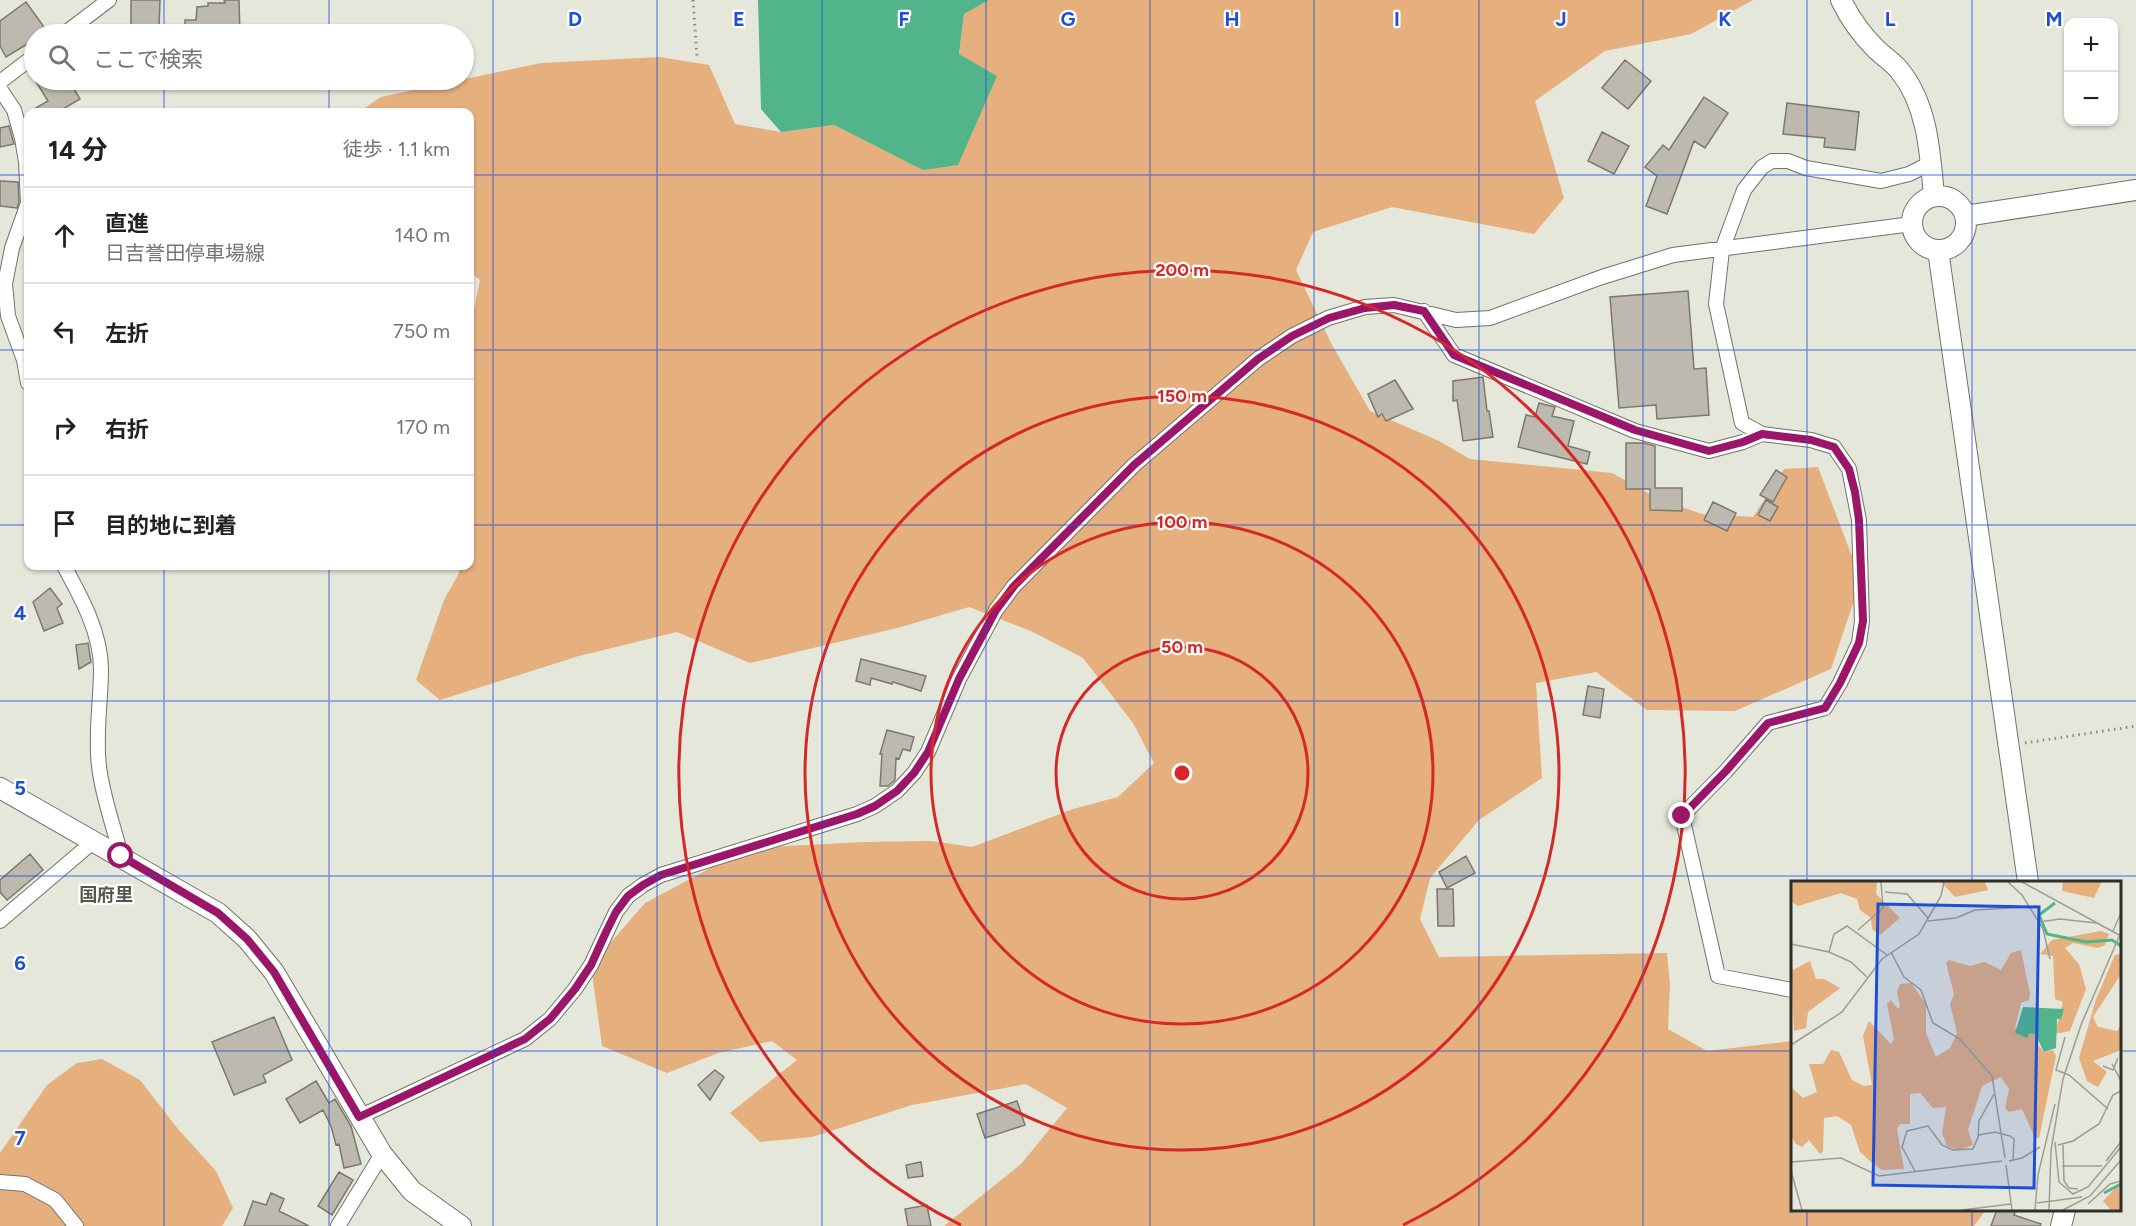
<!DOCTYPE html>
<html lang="ja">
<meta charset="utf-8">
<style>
:root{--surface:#fff;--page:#f6f6f6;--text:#202124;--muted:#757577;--line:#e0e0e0}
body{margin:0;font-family:Figtree,"Noto Sans JP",sans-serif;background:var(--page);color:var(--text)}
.controls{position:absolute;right:18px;top:18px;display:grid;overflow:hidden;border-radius:12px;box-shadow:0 2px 4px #0004}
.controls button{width:54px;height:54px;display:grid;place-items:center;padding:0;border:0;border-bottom:2px solid var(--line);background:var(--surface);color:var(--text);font:30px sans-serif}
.stop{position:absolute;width:18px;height:18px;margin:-14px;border:4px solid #9b1668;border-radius:50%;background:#fff}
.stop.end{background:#9b1668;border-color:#fff;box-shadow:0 2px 6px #0008}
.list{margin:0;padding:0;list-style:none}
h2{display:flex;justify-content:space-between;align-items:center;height:78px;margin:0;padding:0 24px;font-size:26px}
h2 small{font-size:20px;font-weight:400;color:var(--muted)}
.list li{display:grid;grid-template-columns:39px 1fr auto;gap:18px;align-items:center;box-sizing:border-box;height:96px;padding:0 24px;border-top:2px solid var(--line)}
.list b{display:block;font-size:22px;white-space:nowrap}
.list p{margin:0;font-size:20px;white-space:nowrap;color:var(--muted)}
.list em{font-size:20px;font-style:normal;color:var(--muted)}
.icon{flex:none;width:33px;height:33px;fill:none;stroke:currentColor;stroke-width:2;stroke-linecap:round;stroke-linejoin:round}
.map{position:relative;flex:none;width:2136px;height:1226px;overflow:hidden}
.search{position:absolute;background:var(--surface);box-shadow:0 2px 4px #0004;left:24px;top:24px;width:450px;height:66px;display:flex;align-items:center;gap:15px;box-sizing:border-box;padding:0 21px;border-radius:33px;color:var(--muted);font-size:22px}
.panel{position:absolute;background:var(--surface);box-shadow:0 2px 4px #0004;left:24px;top:108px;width:450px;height:462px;border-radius:12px}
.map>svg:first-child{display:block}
</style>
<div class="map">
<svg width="2136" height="1226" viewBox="0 0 2136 1226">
<rect width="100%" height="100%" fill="#e5e7db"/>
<path fill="#e5af7e" d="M 989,0 L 1753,0 L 1691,34 L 1605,51 L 1535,101 L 1564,198 L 1534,234 L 1392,207 L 1313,232 L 1296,270 L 1331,343 L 1370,411 L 1439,441 L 1470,459 L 1612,473 L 1659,499 L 1702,514 L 1753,517 L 1784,469 L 1818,467 L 1861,580 L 1831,669 L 1735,711 L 1647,710 L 1596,672 L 1536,683 L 1542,778 L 1479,820 L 1430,878 L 1420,919 L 1439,957 L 1667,953 L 1670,984 L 1668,1029 L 1707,1051 L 1792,1041 L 1792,1210 L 1986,1210 L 1974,1226 L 944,1226 L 1021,1164 L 1067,1108 L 1026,1084 L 912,1105 L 812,1137 L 760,1142 L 730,1113 L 797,1060 L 772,1041 L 718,1053 L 667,1073 L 602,1046 L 591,965 L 645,903 L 748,848 L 864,842 L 931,841 L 972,847 L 1073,809 L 1118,797 L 1154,763 L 1133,723 L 1083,658 L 1031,631 L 969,607 L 901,627 L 750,663 L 677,632 L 579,656 L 440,700 L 416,680 L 444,600 L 459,573 L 459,566 L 470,566 L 470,330 L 480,280 L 470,272 L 470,112 L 359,112 L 381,97 L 541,63 L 660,57 L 709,65 L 735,124 L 781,132 L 834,125 L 924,170 L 997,76 L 959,55 L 964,14 Z
M 102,1059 L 140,1080 L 178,1129 L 216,1171 L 233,1208 L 222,1226 L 0,1226 L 0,1153 L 47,1085 L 77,1063 Z"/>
<path fill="#52b48a" d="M 758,0 L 989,0 L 964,14 L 959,54 L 997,76 L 958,165 L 923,170 L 834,125 L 781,132 L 761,109 Z"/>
<path fill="#bdb9ae" stroke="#7c786e" stroke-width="1.5" d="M 131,0 L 160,0 L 159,29 L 131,28 Z
M 224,0 L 239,0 L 240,34 L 185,34 L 185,20 L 196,20 L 197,7 L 208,6 L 208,3 L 225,3 Z
M 26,2 L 49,34 L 34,34 L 34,40 L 6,57 L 0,46 L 0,21 Z
M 1625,60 L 1651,81 L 1628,109 L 1602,88 Z
M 35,80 L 62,80 L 68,89 L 73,87 L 80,99 L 58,112 L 29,112 L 48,101 Z
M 1704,97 L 1728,113 L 1705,148 L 1694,141 L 1667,214 L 1646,206 L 1657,176 L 1645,167 L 1663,145 L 1669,150 Z
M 1787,103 L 1859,112 L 1855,150 L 1824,147 L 1825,138 L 1783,134 Z
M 9,126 L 14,144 L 0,147 L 0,128 Z
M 1602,132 L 1629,146 L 1614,174 L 1588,161 Z
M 0,181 L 18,182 L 19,202 L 17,208 L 0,206 Z
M 1688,291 L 1694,369 L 1706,368 L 1709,415 L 1657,419 L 1656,405 L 1619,408 L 1610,297 Z
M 1483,377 L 1487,411 L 1489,411 L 1493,437 L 1463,441 L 1457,400 L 1453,401 L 1453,381 Z
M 1395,380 L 1413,409 L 1386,421 L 1382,414 L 1378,417 L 1368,394 Z
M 1539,403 L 1555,407 L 1552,416 L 1574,421 L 1568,446 L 1590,452 L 1587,464 L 1518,447 L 1526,415 L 1535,417 Z
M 1626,443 L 1644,443 L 1655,446 L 1655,488 L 1682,488 L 1682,511 L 1650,510 L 1650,489 L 1626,489 Z
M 1776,470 L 1787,477 L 1773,502 L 1760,495 Z
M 1766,500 L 1778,507 L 1770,521 L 1758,515 Z
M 1713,502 L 1736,513 L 1727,531 L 1704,520 Z
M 50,588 L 62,604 L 57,608 L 63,623 L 44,631 L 33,602 Z
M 88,643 L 91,662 L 79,669 L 76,645 Z
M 861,659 L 926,676 L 921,691 L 893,682 L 892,684 L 871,678 L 870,685 L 856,681 Z
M 1588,686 L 1604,689 L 1600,718 L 1583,715 Z
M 887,730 L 914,737 L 910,751 L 903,749 L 899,759 L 896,758 L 895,780 L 888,786 L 880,786 L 882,754 L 880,754 Z
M 30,854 L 43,870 L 7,900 L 0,892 L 0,880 Z
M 1466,856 L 1475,873 L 1447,888 L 1439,872 Z
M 1437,889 L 1453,889 L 1454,926 L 1438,926 Z
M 274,1017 L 292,1060 L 263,1075 L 266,1082 L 234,1095 L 212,1042 Z
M 715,1070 L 724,1077 L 710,1100 L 698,1085 Z
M 316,1081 L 329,1103 L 335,1099 L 351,1126 L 361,1164 L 344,1168 L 339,1144 L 336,1145 L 331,1126 L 323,1110 L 300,1123 L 286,1099 Z
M 1017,1101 L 1025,1125 L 985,1138 L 977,1114 Z
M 921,1162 L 923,1176 L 908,1178 L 906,1165 Z
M 339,1172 L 353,1180 L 332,1215 L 318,1206 Z
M 271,1193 L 284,1199 L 279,1211 L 309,1226 L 244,1226 L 253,1201 L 266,1205 Z
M 927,1205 L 931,1226 L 908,1226 L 905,1209 Z
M 1997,1209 L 2016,1209 L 2014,1215 L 2041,1224 L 2040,1226 L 1991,1226 Z"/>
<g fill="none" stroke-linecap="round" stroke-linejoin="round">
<g stroke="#727369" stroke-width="16">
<path id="street" d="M 64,34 L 109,0
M 0,82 L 34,56
M 0,89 L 14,110 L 22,138 L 26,162 L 28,203 L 12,248 L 5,284 L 8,316 L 24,360 L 28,383
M 1424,311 L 1454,355 L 1635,431 L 1709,451 L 1743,442 L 1762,434
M 64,566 C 81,597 101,633 101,669 C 101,701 95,734 99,766 C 102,795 114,827 121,856
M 0,921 L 94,841
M 1792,990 L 1718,976 L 1682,816 L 1726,771 L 1768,723 L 1825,708 L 1840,683 L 1859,643 L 1862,621 L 1859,520 L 1849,469 L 1834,447 L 1811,440 L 1762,434 L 1742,423 L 1716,304 L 1722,250 L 1744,190 L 1762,167 L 1772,161 L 1788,161 L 1806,168 L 1881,181 L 1909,174 L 1931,163
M 359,1117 L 525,1039 L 550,1019 L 575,989 L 591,965 L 616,912 L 628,896 L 643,885 L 661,875 L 857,814 L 875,806 L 897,791 L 914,773 L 928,752 L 959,679 L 996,610 L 1014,586 L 1134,465 L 1258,359 L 1292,336 L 1328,318 L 1365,307 L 1394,305 L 1456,320 L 1490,318 L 1602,277 L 1673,255 L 1912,224
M 0,1182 L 25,1184 L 55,1200 L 76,1226
M 338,1226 L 382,1154"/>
</g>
<g stroke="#727369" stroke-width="22">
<path id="secondary" d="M 1841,0 C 1850,19 1862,35 1876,49 C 1884,57 1894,63 1900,71 C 1928,106 1930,153 1934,196
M1912 223a27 27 0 1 1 54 0a27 27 0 1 1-54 0Z
M 1965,216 L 2136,190
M 1938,250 L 2028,882
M 0,788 L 218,913 L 247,939 L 274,972 L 382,1154 L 412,1191 L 461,1226
M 2061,1226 L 2065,1210"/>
</g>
<path stroke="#8a8b83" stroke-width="3" stroke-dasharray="1.5 4.5" stroke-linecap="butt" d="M 693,0 L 697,56
M 2025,743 L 2136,726"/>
<use href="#street" stroke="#fff" stroke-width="14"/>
<use href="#secondary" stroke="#fff" stroke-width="20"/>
</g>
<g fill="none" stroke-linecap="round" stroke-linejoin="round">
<path stroke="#9b1668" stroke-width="8" d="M 121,856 L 218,913 L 247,939 L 274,972 L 359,1117 L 525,1039 L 550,1019 L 575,989 L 591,965 L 607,930 L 616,912 L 628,896 L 643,885 L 661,875 L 857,814 L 875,806 L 897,791 L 914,773 L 928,752 L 959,679 L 996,610 L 1014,586 L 1134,465 L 1258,359 L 1292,336 L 1329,318 L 1365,308 L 1394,305 L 1424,311 L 1454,355 L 1635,430 L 1709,451 L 1743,442 L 1762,434 L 1811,440 L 1834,447 L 1849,469 L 1855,492 L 1859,520 L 1863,621 L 1859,643 L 1840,683 L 1825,708 L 1768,723 L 1726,771 L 1682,816"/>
</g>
<path fill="none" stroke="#1d4ed8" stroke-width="1.5" stroke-opacity="0.55" d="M 164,0 L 164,34M 329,0 L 329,34M 493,0 L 493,1226M 657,0 L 657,1226M 822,0 L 822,1226M 986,0 L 986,1226M 1150,0 L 1150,1226M 1314,0 L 1314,1226M 1479,0 L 1479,1226M 1643,0 L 1643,1226M 1807,0 L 1807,882M 1972,0 L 1972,882M 164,80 L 164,112M 329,80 L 329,112M 0,175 L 28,175M 470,175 L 2136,175M 0,350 L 28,350M 470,350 L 2136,350M 0,525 L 28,525M 470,525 L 2136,525M 164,566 L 164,1226M 329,566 L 329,1226M 0,701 L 2136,701M 0,876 L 2136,876M 0,1051 L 1792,1051M 2120,1051 L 2136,1051M 1807,1210 L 1807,1226M 1972,1210 L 1972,1226"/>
<g fill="none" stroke="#d62828" stroke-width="3">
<circle cx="1182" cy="773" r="126"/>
<circle cx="1182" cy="773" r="251"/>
<circle cx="1182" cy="773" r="377"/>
<path d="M961 1225A503 503 0 1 1 1403 1225"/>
</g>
<g text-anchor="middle" stroke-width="4.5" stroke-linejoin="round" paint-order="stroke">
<g font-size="18" font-weight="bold" fill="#54554b" stroke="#fff">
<text x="106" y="901">国府里</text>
</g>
</g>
<g transform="translate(1791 881)">
<rect width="330" height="330" fill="#e5e7db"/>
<path d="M 0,1 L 86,1 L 85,13 L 109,37 L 89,54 L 81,48 L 80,37 L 69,29 L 66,18 L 50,12 L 7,25 L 0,20 ZM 150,1 L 194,1 L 197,9 L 164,16 ZM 272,1 L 309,1 L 310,2 L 303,17 L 271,10 ZM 310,50 L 318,53 L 314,64 L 307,67 L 282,62 L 274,67 L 288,83 L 295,108 L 279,150 L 264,153 L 272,121 L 264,118 L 262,75 L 249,73 L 261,59 ZM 230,69 L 239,113 L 238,119 L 230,122 L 224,147 L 244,153 L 247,164 L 253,171 L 262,169 L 265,175 L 248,257 L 244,257 L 231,228 L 218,231 L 214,227 L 218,208 L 210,196 L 191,205 L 177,249 L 182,264 L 168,269 L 156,265 L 151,252 L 155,226 L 142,227 L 129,212 L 119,213 L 119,243 L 109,243 L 106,248 L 113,288 L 91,289 L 80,281 L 69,271 L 60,244 L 46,235 L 33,237 L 32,271 L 29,273 L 18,259 L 11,266 L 5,263 L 0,255 L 0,206 L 12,217 L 26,211 L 18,183 L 32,183 L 40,169 L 48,171 L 61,199 L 73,205 L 81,204 L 72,155 L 78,140 L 100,163 L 103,158 L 96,123 L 100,119 L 107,128 L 109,125 L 106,111 L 109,103 L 120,102 L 135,123 L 135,152 L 145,176 L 159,167 L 166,152 L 159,123 L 163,113 L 155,82 L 158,79 L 179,85 L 194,81 L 210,89 L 220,72 ZM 329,73 L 330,93 L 302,136 L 307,146 L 326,150 L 330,144 L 330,169 L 302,180 L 316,191 L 307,206 L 296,200 L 288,177 L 305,118 L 324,74 ZM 19,80 L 25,98 L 33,98 L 49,107 L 17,131 L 15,147 L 3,150 L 0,82 L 2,89 ZM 330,301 L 330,329 L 320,329 L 312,320 Z" fill="#e5af7e"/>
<path d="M 232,126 L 273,128 L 270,138 L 266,138 L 265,167 L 253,171 L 244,153 L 239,152 L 236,157 L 224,152 Z" fill="#52b48a"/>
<path fill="none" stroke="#52b48a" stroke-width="3" d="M 264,22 L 248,34 L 256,53 L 295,61 L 321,59 L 330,65M 313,312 L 330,303"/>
<path fill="none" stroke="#9c9e95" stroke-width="1.5" d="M 217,1 L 231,14 L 252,48 L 259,78M 231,1 L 330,55M 94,11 L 116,13 L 137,37M 137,40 L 165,37 L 184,29 L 237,26M 248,41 L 269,38 L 305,42M 67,49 L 92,27 L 90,1M 322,50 L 330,32M 0,63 L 38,71 L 60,81 L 76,96M 38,71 L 43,53 L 56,45 L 96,74M 100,71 L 113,96 L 130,109 L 142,142 L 169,158 L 201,195 L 214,277M 274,156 L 265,189 L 278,194 L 317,228M 0,164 L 51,131 L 91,78 L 128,53 L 150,15 L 153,1M 321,183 L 330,200M 312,185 L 322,189 L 327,177M 187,257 L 188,240 L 203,213M 264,261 L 268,301 L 282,313 L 297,306 L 330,266M 267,264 L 282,260 L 308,243 L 322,214 L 330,210M 272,264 L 273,300 L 278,307 L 287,308M 218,280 L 231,277 L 249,266M 315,280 L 330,261M 0,281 L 50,277 L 88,295 L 211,280M 215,284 L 221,329M 271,285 L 311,285M 0,290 L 11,329M 124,290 L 111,266 L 116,250 L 137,245 L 151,264 L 162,269 L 182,268 L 188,254 L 204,251 L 219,255 L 223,258 L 222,279M 246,322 L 291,316M 297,323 L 319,303 L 330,300M 171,329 L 220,323M 244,329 L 247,294 L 264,223M 258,329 L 260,269 L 272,198 L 290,144 L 330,51M 272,329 L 299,315 L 330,279"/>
<path fill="#1d4ed8" fill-opacity="0.15" stroke="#1d4ed8" stroke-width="3" d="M 87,23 L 248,26 L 243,307 L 82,304 Z"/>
<rect width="330" height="330" fill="none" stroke="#2f302b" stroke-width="3"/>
</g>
<g font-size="20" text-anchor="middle" font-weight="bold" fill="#1d4ed8" stroke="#fff" stroke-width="4.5" stroke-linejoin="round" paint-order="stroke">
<text x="575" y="26">D</text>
<text x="739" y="26">E</text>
<text x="904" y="26">F</text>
<text x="1068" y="26">G</text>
<text x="1232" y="26">H</text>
<text x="1397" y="26">I</text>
<text x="1561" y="26">J</text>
<text x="1725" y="26">K</text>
<text x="1890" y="26">L</text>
<text x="2054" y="26">M</text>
<text x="20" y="620">4</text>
<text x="20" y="795">5</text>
<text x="20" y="970">6</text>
<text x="20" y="1145">7</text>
</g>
<circle cx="1182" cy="773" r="9" fill="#d62828" stroke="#fff" stroke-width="3"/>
<g font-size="18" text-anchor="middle" font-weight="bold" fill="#d62828" stroke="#fff" stroke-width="4.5" stroke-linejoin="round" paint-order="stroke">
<text x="1182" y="276">200 m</text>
<text x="1182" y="402">150 m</text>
<text x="1182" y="528">100 m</text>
<text x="1182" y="653">50 m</text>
</g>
</svg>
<div class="controls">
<button>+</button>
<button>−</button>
</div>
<div class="stop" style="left:121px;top:856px"></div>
<div class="stop end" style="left:1682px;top:816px"></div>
<div class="search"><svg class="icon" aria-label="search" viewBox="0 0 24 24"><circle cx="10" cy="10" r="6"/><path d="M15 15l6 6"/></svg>ここで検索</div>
<section class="panel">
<h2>14 分<small>徒歩 · 1.1 km</small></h2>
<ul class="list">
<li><svg class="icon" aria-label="ahead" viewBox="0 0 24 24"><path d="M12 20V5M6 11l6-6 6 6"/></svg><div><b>直進</b><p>日吉誉田停車場線</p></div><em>140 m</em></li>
<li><svg class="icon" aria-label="left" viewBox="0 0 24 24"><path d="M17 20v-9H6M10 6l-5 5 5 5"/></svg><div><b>左折</b></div><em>750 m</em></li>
<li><svg class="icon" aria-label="right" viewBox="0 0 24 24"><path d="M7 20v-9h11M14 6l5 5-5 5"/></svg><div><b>右折</b></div><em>170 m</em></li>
<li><svg class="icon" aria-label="arrive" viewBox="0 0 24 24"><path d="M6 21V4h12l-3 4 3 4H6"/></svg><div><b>目的地に到着</b></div></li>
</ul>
</section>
</div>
